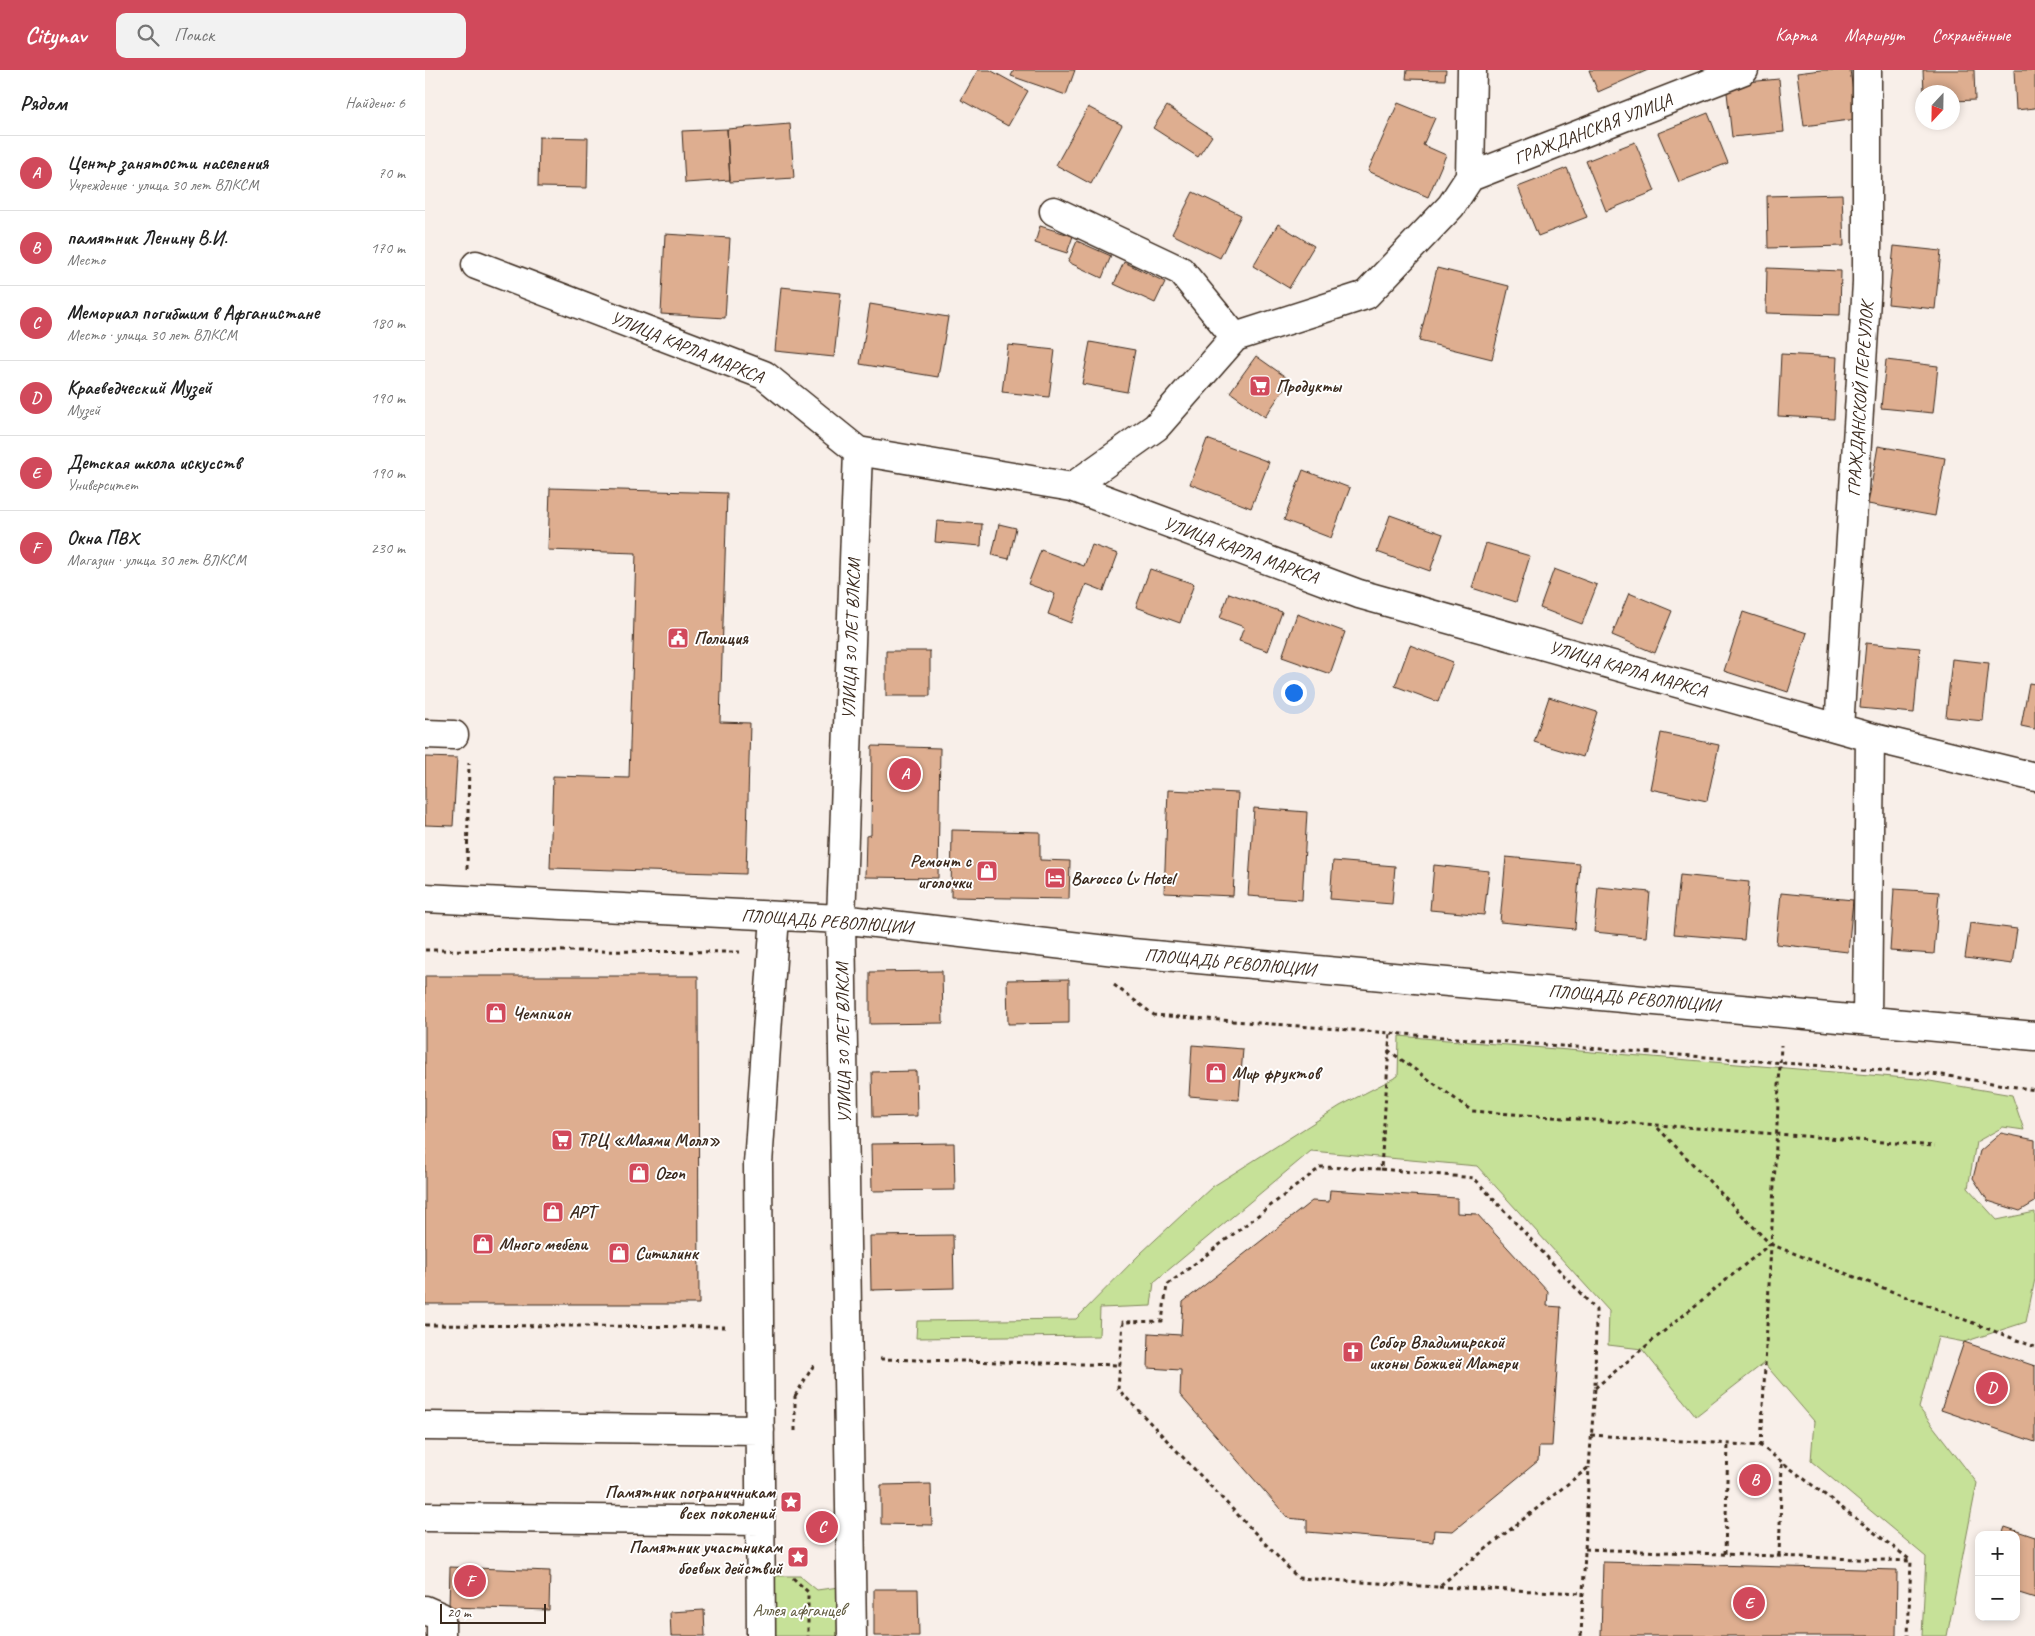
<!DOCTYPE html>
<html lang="ru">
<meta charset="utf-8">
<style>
:root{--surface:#fff;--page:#f2f2f2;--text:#222;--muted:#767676;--line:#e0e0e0;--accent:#d1495b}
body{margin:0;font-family:Caveat,sans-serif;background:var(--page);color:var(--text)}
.controls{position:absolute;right:15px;bottom:15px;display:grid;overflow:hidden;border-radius:10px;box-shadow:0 2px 8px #0003}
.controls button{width:45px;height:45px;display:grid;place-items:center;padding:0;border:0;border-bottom:1px solid var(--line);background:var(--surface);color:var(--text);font:25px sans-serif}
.compass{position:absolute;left:1490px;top:15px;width:45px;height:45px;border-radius:50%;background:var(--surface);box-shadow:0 2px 8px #0003;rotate:202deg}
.scale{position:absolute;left:15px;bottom:12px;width:106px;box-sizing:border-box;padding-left:5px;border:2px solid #3b2a1e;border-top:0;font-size:14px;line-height:18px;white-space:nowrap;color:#3b2a1e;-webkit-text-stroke:4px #fff;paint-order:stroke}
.you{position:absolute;left:868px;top:622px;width:18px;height:18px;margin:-12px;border:4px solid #fff;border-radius:50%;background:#1a73e8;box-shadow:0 0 0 8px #1a73e833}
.badge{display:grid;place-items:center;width:32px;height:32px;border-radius:50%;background:var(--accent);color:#fff;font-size:16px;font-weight:700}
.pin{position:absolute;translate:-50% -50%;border:2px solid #fff;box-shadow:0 1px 5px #0006}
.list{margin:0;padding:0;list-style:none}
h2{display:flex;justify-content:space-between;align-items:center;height:65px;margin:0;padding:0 20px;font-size:21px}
h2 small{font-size:16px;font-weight:400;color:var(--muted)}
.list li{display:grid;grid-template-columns:32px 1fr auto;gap:15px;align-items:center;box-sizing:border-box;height:75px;padding:0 20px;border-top:1px solid var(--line)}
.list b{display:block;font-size:19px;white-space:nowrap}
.list p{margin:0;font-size:16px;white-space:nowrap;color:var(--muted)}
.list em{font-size:16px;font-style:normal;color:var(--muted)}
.icon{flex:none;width:28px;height:28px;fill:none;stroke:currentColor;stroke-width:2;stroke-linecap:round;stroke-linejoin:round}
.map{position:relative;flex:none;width:1610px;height:1566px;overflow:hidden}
header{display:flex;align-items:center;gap:30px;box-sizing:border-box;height:70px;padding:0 25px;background:var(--accent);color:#fff}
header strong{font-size:24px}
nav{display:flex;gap:28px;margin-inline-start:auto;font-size:18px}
.search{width:350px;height:45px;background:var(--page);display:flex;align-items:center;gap:12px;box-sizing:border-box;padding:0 18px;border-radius:10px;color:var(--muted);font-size:19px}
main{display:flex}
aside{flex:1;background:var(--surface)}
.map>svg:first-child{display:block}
</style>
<header>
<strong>Citynav</strong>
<div class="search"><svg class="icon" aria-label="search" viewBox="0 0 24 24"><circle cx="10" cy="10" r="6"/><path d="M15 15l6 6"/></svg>Поиск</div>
<nav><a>Карта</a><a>Маршрут</a><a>Сохранённые</a></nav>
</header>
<main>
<aside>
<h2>Рядом<small>Найдено: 6</small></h2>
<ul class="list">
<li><span class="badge">A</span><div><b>Центр занятости населения</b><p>Учреждение · улица 30 лет ВЛКСМ</p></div><em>70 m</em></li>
<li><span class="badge">B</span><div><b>памятник Ленину В.И.</b><p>Место</p></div><em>170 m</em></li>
<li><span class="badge">C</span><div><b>Мемориал погибшим в Афганистане</b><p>Место · улица 30 лет ВЛКСМ</p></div><em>180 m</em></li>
<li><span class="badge">D</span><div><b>Краеведческий Музей</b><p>Музей</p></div><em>190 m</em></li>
<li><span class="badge">E</span><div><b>Детская школа искусств</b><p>Университет</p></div><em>190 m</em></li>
<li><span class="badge">F</span><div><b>Окна ПВХ</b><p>Магазин · улица 30 лет ВЛКСМ</p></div><em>230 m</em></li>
</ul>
</aside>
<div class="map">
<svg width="1610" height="1566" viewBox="0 0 1610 1566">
<rect width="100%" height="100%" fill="#f8efe9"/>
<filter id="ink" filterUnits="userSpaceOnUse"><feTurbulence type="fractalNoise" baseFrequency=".02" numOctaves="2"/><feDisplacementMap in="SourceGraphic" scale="10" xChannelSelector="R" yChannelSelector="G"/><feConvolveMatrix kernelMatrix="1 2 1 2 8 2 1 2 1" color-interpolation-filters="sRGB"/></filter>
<g filter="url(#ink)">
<path fill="#c6e198" stroke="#80865b" d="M 974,966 L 1493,1009 L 1587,1025 L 1599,1060 L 1578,1057 L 1551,1072 L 1543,1118 L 1572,1150 L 1610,1142 L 1610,1209 L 1601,1252 L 1539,1272 L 1513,1267 L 1494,1338 L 1552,1413 L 1522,1566 L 1497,1566 L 1501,1487 L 1386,1391 L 1389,1351 L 1339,1293 L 1271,1346 L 1217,1279 L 1183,1275 L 1184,1241 L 1052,1096 L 886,1081 L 729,1212 L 726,1236 L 675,1238 L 674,1266 L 491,1268 L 492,1251 L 651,1249 L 716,1183 L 787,1117 L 915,1036 L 973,1006 Z
M 347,1506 L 375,1506 L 392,1520 L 414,1517 L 415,1566 L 348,1566 Z"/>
<path fill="#deae90" stroke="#3b2a1e" d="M 553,0 L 565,0 L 603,21 L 583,56 L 536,30 Z
M 589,0 L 650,0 L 641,25 L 586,6 Z
M 982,0 L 1021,0 L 1020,10 L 981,9 Z
M 1164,0 L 1223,0 L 1173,22 Z
M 1396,0 L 1425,0 L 1432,49 L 1379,56 L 1372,3 Z
M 1498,0 L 1549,0 L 1550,30 L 1528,31 L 1528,22 L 1499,22 Z
M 1589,0 L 1610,0 L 1610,38 L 1591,40 Z
M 1354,9 L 1359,62 L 1307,67 L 1301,14 Z
M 973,33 L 1010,48 L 998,75 L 1021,85 L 1003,127 L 943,101 Z
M 742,36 L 787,66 L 773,87 L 728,58 Z
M 663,37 L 697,55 L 666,114 L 631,95 Z
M 1283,43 L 1303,93 L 1254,112 L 1233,63 Z
M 365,54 L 369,108 L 305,112 L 302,59 Z
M 302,59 L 305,110 L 260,113 L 257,61 Z
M 114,67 L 163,68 L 162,118 L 113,117 Z
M 1210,72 L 1230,121 L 1181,141 L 1161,91 Z
M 1142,98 L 1162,147 L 1113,166 L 1093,117 Z
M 768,122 L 816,145 L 795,188 L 747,164 Z
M 1417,124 L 1419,176 L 1343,178 L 1342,126 Z
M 853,154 L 889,176 L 864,218 L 828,196 Z
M 615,156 L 648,166 L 642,183 L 610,173 Z
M 240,164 L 305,168 L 300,248 L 236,244 Z
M 652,171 L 686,186 L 677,208 L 643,192 Z
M 1469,176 L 1516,181 L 1510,239 L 1463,234 Z
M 699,192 L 740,212 L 730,233 L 689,214 Z
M 1012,198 L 1084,216 L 1067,289 L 994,271 Z
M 1342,198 L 1416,201 L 1415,245 L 1341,243 Z
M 356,217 L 416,223 L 409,287 L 350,281 Z
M 445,234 L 523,247 L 513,307 L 435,294 Z
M 665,272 L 710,280 L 702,322 L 657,314 Z
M 583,275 L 630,280 L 624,327 L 577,322 Z
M 1356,284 L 1412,287 L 1409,349 L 1353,346 Z
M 831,286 L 865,310 L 840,347 L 805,322 Z
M 1461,290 L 1513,296 L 1508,343 L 1456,338 Z
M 782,369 L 844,392 L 826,438 L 765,414 Z
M 1453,376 L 1520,388 L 1510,446 L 1443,434 Z
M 878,400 L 925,418 L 906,468 L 859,450 Z
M 125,418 L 302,423 L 295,652 L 325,653 L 321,804 L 125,798 L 128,706 L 204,708 L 211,483 L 123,480 Z
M 965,445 L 1018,464 L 1005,501 L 952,482 Z
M 512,451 L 557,454 L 556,476 L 510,472 Z
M 574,454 L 591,458 L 584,489 L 567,485 Z
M 1061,473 L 1105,486 L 1091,532 L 1047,518 Z
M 667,475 L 693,484 L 679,521 L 661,514 L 646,553 L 623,544 L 630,524 L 603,514 L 616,480 L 659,496 Z
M 725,499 L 769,514 L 755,553 L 711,537 Z
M 1129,499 L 1172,515 L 1157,554 L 1115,538 Z
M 804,523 L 857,542 L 843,581 L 814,571 L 819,557 L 795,548 Z
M 1204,523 L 1247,541 L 1230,583 L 1187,565 Z
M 1318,542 L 1382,563 L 1363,622 L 1299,601 Z
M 872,544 L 920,562 L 905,604 L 857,587 Z
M 1441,573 L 1495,578 L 1489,643 L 1435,638 Z
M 985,575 L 1028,592 L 1013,632 L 970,616 Z
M 461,581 L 505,581 L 505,626 L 461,626 Z
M 1527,589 L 1564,593 L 1558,651 L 1521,647 Z
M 1604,613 L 1610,614 L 1610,659 L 1596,656 Z
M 1124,627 L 1172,642 L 1158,687 L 1109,672 Z
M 1236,663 L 1294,675 L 1282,731 L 1225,719 Z
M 447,676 L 515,678 L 513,808 L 440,807 L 441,766 L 446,765 Z
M 0,687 L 32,688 L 28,756 L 0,755 Z
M 743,720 L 813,723 L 808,826 L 739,823 Z
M 829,738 L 882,742 L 877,830 L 823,826 Z
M 527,760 L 615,762 L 615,790 L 645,791 L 644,829 L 526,827 Z
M 1081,787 L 1155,794 L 1150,859 L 1075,852 Z
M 908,791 L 970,796 L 967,834 L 905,829 Z
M 1009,795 L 1064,801 L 1059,845 L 1005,840 Z
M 1255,805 L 1324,812 L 1319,870 L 1249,864 Z
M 1173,817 L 1225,822 L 1221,867 L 1169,862 Z
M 1469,819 L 1514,822 L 1509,884 L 1465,881 Z
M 1356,823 L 1428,830 L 1423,882 L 1351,874 Z
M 1545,853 L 1592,859 L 1587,894 L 1540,888 Z
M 517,901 L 518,953 L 445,954 L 445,902 Z
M 0,906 L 273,906 L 274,1234 L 0,1234 Z
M 644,909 L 644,953 L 583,954 L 582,910 Z
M 767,975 L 818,979 L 814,1030 L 764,1026 Z
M 491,1001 L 492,1046 L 448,1047 L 447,1002 Z
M 1576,1063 L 1610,1070 L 1610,1132 L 1595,1141 L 1563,1131 L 1548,1108 L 1555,1081 Z
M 529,1073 L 530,1120 L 447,1121 L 446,1074 Z
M 905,1120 L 1032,1128 L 1032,1143 L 1052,1144 L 1123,1222 L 1122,1236 L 1136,1237 L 1127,1376 L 1114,1376 L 1113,1391 L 1028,1461 L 1009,1460 L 1008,1472 L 882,1462 L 882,1450 L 863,1448 L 755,1325 L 756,1300 L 723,1298 L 724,1263 L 756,1265 L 758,1232 L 887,1131 L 904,1132 Z
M 528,1165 L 529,1218 L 446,1220 L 445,1166 Z
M 1539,1272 L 1610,1296 L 1610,1372 L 1516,1340 Z
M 506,1414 L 507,1455 L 456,1454 L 456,1415 Z
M 1580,1457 L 1610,1467 L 1610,1528 L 1591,1522 L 1591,1465 L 1577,1465 Z
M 1178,1492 L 1472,1500 L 1471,1566 L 1176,1566 Z
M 25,1497 L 125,1501 L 124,1540 L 24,1537 Z
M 449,1519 L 493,1519 L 494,1566 L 449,1566 Z
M 279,1540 L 280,1566 L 246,1566 L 245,1542 Z"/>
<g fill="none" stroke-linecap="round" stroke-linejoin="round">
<g stroke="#3b2a1e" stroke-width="31">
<path id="minor" d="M 1045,107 L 1319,0
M 629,141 L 756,201 L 810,267
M 51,195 L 339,305 L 433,381 L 647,417 L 934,524 L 1445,667 L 1610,707
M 647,417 L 731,357 L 810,267 L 941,225 L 1026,136 L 1045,107 L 1047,0
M 1414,658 L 1442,213 L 1442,0
M 0,664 L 29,665
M 0,828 L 416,849 L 707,883 L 1610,966
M 1442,949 L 1445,667
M 0,1356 L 335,1360
M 0,1447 L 335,1451
M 0,1540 L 16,1547 L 16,1566
M 336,1566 L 333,1094 L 350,846
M 427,1566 L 416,849 L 433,381"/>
</g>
<path stroke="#3b2a1e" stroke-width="3" stroke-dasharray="4 4" stroke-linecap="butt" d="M 42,799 L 44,693
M 0,880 L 315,882
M 689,915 L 729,945 L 1517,1005 L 1610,1020
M 963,980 L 1047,1041 L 1510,1076
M 956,1099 L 1049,1108 L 1171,1240 L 1170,1318 L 1164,1397 L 1013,1517 L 873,1508 L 693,1319 L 698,1252 L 737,1251 L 742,1215 L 896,1097 L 956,1099 L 965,962
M 1345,1174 L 1610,1277
M 0,1255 L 303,1257
M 455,1289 L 694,1295
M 1170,1318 L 1345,1174 L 1230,1055
M 369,1326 L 370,1326 L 370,1365
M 370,1326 L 390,1293
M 1166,1365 L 1336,1376 L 1484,1489
M 1336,1376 L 1356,975
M 1160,1479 L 1486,1491 L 1483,1566
M 1300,1484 L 1303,1374
M 1354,1486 L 1357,1394
M 368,1508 L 383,1522 L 383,1566
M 1014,1517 L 1158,1523
M 1156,1566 L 1164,1397"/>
<use href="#minor" stroke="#fff" stroke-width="28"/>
</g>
</g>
<defs>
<g id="supermarket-square" transform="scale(1.125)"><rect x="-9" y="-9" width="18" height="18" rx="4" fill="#d1495b" stroke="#fff"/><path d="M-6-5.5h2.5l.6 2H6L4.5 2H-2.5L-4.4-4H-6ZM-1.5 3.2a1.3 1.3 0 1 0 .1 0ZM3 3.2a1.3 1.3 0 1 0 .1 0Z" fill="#fff"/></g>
<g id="civic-square" transform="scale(1.125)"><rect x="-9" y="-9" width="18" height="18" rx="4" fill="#d1495b" stroke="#fff"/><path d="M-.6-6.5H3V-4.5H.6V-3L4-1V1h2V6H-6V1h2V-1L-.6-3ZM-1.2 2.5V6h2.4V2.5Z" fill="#fff"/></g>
<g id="shop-square" transform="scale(1.125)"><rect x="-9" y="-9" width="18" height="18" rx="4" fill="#d1495b" stroke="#fff"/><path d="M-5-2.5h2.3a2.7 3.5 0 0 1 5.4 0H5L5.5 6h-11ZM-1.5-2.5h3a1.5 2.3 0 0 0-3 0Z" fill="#fff"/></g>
<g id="hotel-square" transform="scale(1.125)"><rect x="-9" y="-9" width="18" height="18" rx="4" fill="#d1495b" stroke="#fff"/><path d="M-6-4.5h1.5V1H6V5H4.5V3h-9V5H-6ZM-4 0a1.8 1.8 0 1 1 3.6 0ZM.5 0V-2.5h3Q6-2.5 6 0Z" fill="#fff"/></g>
<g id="church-square" transform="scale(1.125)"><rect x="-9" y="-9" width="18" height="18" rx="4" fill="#d1495b" stroke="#fff"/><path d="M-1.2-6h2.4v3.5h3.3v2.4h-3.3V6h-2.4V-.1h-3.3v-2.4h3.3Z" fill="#fff"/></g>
<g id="sight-square" transform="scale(1.125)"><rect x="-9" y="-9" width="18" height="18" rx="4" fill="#d1495b" stroke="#fff"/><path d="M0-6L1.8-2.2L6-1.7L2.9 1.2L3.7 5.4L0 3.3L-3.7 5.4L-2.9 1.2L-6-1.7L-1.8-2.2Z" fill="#fff"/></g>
</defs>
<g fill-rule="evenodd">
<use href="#supermarket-square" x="835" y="316"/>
<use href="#civic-square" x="253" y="568"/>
<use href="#shop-square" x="562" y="801"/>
<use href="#hotel-square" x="630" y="808"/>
<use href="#shop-square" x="71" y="943"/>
<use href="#shop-square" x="791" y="1003"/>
<use href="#supermarket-square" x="137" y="1070"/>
<use href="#shop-square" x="214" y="1103"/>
<use href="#shop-square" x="128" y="1142"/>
<use href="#shop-square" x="58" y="1174"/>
<use href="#shop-square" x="194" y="1183"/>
<use href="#church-square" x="928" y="1282"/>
<use href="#sight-square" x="366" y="1432"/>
<use href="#sight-square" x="373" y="1487"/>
</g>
<g text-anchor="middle" stroke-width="4" stroke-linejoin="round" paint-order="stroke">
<g font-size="18" fill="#3b2a1e" stroke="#fff">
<text transform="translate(1168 59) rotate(-21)" y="6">ГРАЖДАНСКАЯ УЛИЦА</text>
<text transform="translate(262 277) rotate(22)" y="6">УЛИЦА КАРЛА МАРКСА</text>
<text transform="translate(1435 329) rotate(-86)" y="6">ГРАЖДАНСКОЙ ПЕРЕУЛОК</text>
<text transform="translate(816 480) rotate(20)" y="6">УЛИЦА КАРЛА МАРКСА</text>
<text transform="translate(426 569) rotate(-88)" y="6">УЛИЦА 30 ЛЕТ ВЛКСМ</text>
<text transform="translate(1203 599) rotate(16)" y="6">УЛИЦА КАРЛА МАРКСА</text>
<text transform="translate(402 851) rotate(4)" y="6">ПЛОЩАДЬ РЕВОЛЮЦИИ</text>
<text transform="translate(805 892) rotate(5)" y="6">ПЛОЩАДЬ РЕВОЛЮЦИИ</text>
<text transform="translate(1209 928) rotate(5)" y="6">ПЛОЩАДЬ РЕВОЛЮЦИИ</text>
<text transform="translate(418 973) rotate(-91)" y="6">УЛИЦА 30 ЛЕТ ВЛКСМ</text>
</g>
<g font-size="18" font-weight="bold" fill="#3b2a1e" stroke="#fff" text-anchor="start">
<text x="851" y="322">Продукты</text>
<text x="269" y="574">Полиция</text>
<text x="546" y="797" text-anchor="end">Ремонт с<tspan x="546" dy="21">иголочки</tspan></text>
<text x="646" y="814">Barocco Lv Hotel</text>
<text x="87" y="949">Чемпион</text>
<text x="807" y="1009">Мир фруктов</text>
<text x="153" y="1076">ТРЦ «Маями Молл»</text>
<text x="230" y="1109">Ozon</text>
<text x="144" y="1148">АРТ</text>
<text x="74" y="1180">Много мебели</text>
<text x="210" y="1189">Ситилинк</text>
<text x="944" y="1278">Собор Владимирской<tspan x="944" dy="21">иконы Божией Матери</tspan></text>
<text x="350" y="1428" text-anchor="end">Памятник пограничникам<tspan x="350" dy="21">всех поколений</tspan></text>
<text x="357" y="1483" text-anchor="end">Памятник участникам<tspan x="357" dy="21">боевых действий</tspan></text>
</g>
<g font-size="18" fill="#5e583c" stroke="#fff">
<text x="374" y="1546">Аллея афганцев</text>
</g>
</g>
</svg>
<div class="controls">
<button>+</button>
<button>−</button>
</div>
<svg class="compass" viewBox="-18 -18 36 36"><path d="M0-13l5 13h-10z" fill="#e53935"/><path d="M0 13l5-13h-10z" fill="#767676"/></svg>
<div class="scale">20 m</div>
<div class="you"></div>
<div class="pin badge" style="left:480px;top:704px">A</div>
<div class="pin badge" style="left:1330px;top:1410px">B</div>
<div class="pin badge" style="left:397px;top:1457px">C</div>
<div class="pin badge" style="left:1567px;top:1318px">D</div>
<div class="pin badge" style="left:1324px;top:1533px">E</div>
<div class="pin badge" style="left:45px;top:1511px">F</div>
</div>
</main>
